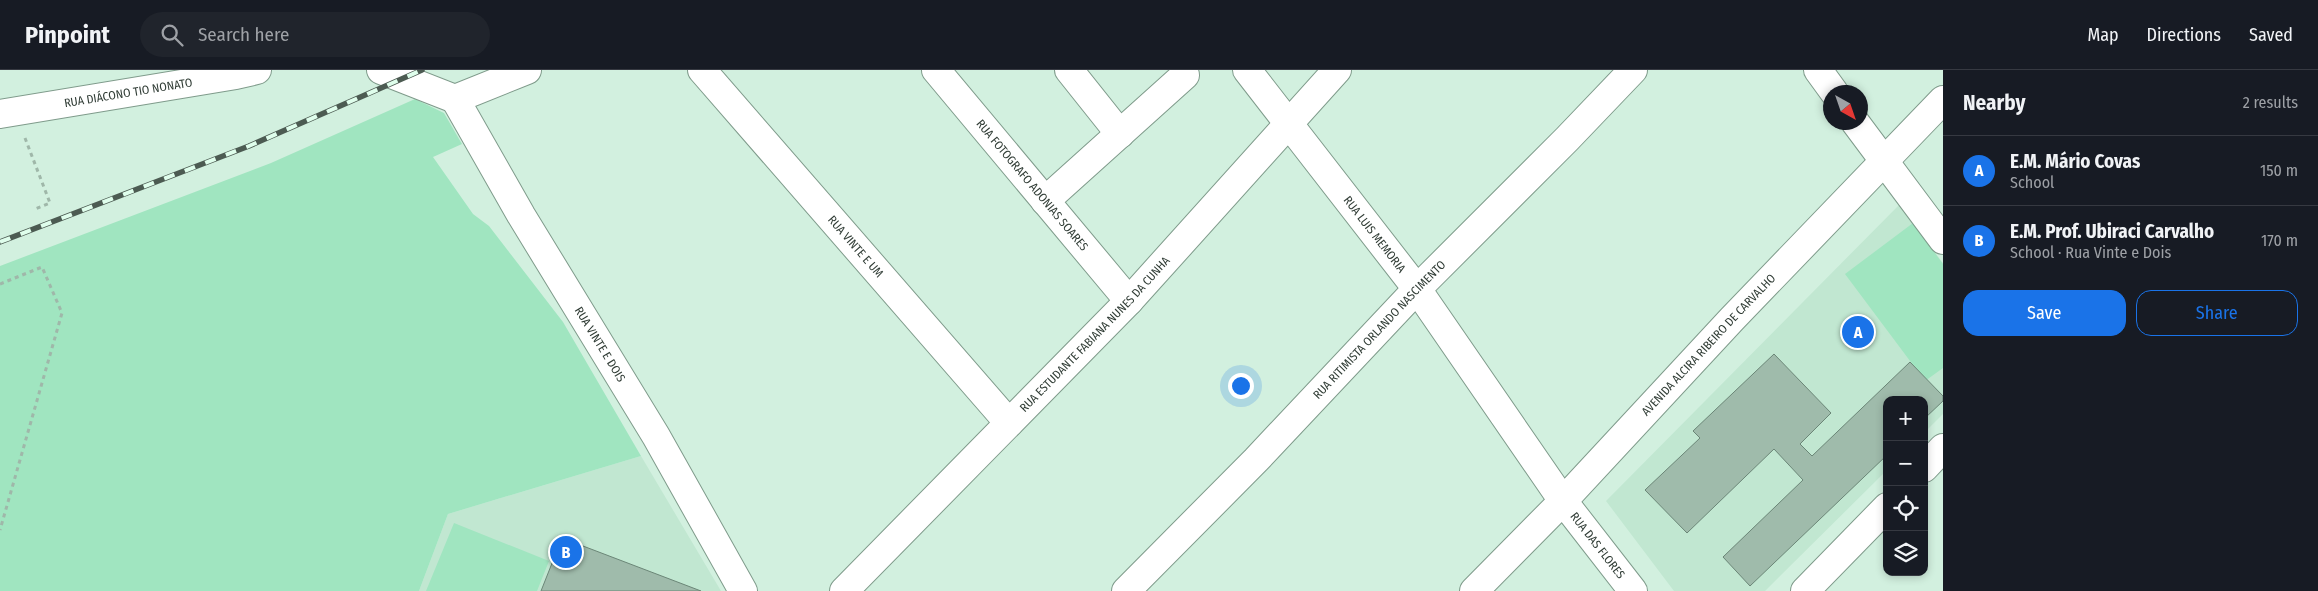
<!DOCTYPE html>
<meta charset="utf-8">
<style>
:root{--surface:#171b24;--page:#20242c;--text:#f1f3f6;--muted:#9ea1a6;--line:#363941;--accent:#1a73e8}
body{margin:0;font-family:"Fira Sans Condensed",sans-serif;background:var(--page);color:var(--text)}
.controls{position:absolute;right:15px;bottom:15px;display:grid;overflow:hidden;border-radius:10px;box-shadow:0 2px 8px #0003}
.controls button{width:45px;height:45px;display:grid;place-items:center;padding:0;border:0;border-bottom:1px solid var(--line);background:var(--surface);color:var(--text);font:25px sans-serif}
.compass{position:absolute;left:1823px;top:15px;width:45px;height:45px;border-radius:50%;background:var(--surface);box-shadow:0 2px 8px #0003;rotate:140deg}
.you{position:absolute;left:1240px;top:315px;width:18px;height:18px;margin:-12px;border:4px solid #fff;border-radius:50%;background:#1a73e8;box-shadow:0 0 0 8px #1a73e833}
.badge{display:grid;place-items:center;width:32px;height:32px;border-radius:50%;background:var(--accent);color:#fff;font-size:16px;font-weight:700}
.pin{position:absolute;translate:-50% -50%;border:2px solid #fff;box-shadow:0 1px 5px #0006}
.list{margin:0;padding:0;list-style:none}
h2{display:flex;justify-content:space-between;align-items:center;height:65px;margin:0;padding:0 20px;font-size:21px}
h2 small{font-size:16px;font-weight:400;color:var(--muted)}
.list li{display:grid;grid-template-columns:32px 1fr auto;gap:15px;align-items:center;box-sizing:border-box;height:70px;padding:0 20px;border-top:1px solid var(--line)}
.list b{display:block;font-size:19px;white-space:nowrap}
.list p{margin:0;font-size:16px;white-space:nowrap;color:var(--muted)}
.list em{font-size:16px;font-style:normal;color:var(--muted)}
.actions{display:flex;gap:10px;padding:15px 20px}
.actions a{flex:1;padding:11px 0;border:1px solid var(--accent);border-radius:15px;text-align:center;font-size:18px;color:var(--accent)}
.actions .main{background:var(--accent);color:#fff}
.icon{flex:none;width:28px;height:28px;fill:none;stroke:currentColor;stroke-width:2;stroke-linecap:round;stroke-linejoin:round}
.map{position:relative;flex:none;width:1943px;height:521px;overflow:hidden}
header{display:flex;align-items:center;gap:30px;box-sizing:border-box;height:70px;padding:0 25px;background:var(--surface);border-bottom:1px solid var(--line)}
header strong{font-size:24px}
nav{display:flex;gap:28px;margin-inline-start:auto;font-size:18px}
.search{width:350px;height:45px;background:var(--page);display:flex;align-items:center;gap:12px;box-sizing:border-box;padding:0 18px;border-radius:28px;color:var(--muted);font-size:19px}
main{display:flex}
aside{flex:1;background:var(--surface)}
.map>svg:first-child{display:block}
</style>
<header>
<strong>Pinpoint</strong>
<div class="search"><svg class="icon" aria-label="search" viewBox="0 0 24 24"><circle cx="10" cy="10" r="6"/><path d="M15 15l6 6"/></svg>Search here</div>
<nav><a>Map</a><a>Directions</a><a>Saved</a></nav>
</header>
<main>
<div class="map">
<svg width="1943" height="521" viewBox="0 0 1943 521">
<rect width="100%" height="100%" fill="#d2f0df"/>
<path fill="#c1e7d1" d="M 1899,135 L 1943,193 L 1943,344 L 1924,363 L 1924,330 L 1887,330 L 1887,400 L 1765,521 L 1674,521 L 1606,431 Z
M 641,386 L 721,521 L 419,521 L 448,444 Z"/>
<path fill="#a0e5c0" d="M 415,29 L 444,43 L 462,74 L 433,87 L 473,144 L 489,156 L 563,252 L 641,386 L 448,444 L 419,521 L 0,521 L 0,196 L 271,93 Z
M 1913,153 L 1943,194 L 1943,298 L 1925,311 L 1845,204 Z
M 454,453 L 549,491 L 537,521 L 426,521 Z"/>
<path fill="#9fbbab" stroke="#6b8677" d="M 1774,284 L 1831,343 L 1800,374 L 1812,386 L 1910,292 L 1943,326 L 1943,331 L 1924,349 L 1924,330 L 1887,330 L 1887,385 L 1750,516 L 1723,487 L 1803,410 L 1774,379 L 1687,463 L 1645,420 L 1700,368 L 1693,361 Z
M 562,468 L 701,521 L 541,521 Z"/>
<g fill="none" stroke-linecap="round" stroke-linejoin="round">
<g stroke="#7f9b8b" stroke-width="30">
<g id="minor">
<path d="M 381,0 L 455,29"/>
<path id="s1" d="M 702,0 L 1009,353"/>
<path id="s2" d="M 936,0 L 1129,231"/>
<path d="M 1069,0 L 1120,64"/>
<path id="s3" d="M 1247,0 L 1417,219 L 1563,431 L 1633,521"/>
<path d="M 1818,0 L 1834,22"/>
<path id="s4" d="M 455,29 L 521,145 L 656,366 L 743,521"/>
<path d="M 455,29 L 527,0"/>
<path id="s5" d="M 0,44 L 236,5 L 257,0"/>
<path d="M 1855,52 L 1943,170"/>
<path d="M 1045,131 L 1185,5"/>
<path d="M 1924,398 L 1943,378"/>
<path id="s6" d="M 844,521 L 1129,231 L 1337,0"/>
<path id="s7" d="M 1126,521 L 1256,390 L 1417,219 L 1567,69 L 1633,0"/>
<path id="s8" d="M 1474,521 L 1563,431 L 1732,249 L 1943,30"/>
<path d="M 1805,521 L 1887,437"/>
</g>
</g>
<path stroke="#9fb7a9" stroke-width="3" stroke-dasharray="4 4" stroke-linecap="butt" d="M 25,68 L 50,133 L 35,139
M 0,214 L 42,197 L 62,243 L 0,460"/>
<use href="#minor" stroke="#fff" stroke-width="28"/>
<g stroke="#4c5b52" stroke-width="5.5">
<path id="rail" d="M 0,172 L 249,76 L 422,0"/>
</g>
<use href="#rail" stroke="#dffeec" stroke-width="4" stroke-dasharray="11" stroke-linecap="butt"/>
</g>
<g text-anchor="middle" stroke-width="4" stroke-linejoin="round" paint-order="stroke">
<g font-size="12" fill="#313d36" stroke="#dffeec">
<text dy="4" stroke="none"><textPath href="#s5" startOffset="130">RUA DIÁCONO TIO NONATO</textPath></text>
<text dy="4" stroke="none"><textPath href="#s2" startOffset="150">RUA FOTOGRAFO ADONIAS SOARES</textPath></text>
<text dy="4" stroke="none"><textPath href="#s3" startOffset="208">RUA LUIS MEMORIA</textPath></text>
<text dy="4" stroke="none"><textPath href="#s1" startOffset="234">RUA VINTE E UM</textPath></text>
<text dy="4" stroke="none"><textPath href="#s7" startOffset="364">RUA RITIMISTA ORLANDO NASCIMENTO</textPath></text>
<text dy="4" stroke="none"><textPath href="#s6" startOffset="359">RUA ESTUDANTE FABIANA NUNES DA CUNHA</textPath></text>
<text dy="4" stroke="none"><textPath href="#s4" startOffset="285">RUA VINTE E DOIS</textPath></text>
<text dy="4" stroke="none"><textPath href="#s8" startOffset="340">AVENIDA ALCIRA RIBEIRO DE CARVALHO</textPath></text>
<text dy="4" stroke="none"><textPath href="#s3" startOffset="591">RUA DAS FLORES</textPath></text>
</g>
</g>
</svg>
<div class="controls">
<button>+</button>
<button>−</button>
<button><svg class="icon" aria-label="locate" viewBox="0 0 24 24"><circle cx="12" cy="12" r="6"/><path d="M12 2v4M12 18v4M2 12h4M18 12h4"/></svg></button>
<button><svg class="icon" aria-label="layers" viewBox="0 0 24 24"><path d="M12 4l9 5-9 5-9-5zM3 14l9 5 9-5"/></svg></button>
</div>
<svg class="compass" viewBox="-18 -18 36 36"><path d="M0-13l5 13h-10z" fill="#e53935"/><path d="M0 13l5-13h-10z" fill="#9ea1a6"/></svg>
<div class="you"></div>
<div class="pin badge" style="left:1858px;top:262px">A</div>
<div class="pin badge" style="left:566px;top:482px">B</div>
</div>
<aside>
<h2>Nearby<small>2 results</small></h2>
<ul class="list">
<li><span class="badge">A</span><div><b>E.M. Mário Covas</b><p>School</p></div><em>150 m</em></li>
<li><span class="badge">B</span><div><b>E.M. Prof. Ubiraci Carvalho</b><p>School · Rua Vinte e Dois</p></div><em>170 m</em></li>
</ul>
<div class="actions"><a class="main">Save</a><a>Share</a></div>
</aside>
</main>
